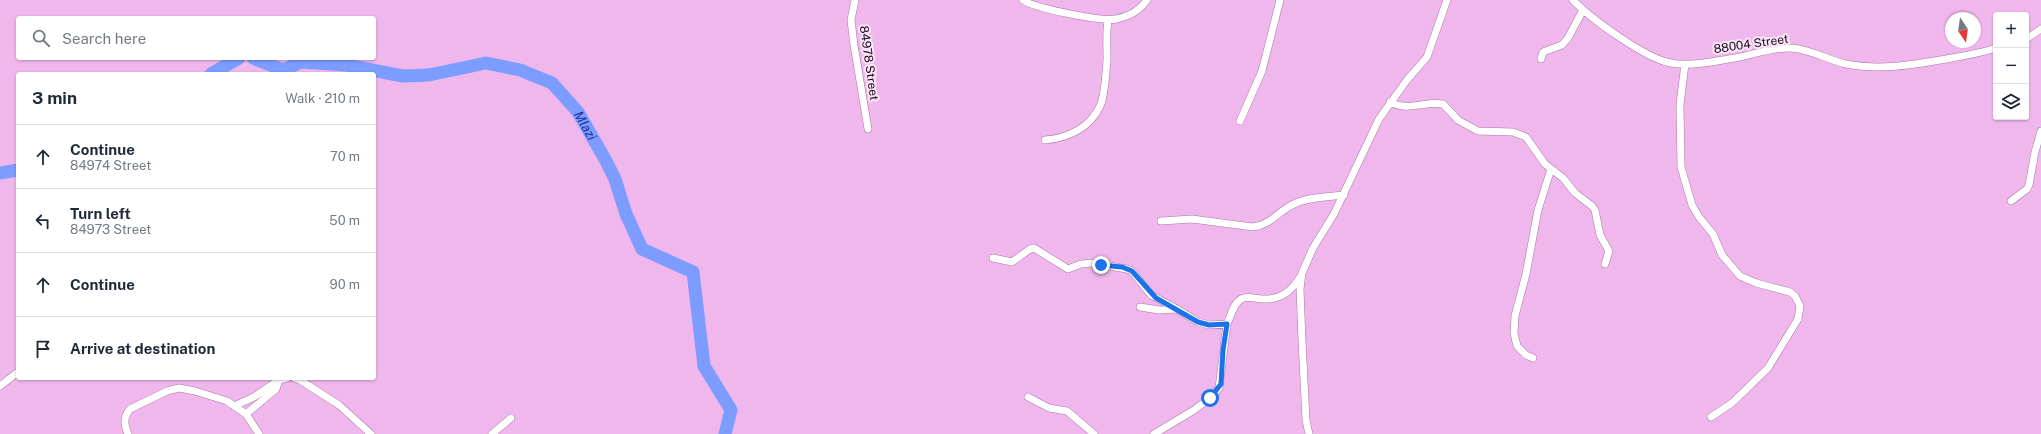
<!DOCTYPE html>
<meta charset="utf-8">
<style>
:root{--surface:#fff;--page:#f2f2f3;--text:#1f2937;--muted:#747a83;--line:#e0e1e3}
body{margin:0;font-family:"Public Sans",sans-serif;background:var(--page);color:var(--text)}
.controls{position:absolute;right:12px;top:12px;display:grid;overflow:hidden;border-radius:4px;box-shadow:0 1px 3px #0004}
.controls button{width:36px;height:36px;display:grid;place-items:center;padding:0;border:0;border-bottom:1px solid var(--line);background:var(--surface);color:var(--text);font:20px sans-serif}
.compass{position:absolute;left:1945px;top:12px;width:36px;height:36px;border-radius:50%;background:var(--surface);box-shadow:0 1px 3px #0004;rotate:167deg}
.stop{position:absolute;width:12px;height:12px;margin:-9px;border:3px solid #1a73e8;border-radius:50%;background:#fff}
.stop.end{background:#1a73e8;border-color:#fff;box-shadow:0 1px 4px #0008}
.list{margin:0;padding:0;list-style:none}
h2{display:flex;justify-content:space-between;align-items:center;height:52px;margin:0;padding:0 16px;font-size:17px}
h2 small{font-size:13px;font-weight:400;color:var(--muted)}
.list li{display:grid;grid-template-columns:26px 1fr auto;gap:12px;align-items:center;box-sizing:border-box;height:64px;padding:0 16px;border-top:1px solid var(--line)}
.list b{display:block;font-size:15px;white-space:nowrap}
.list p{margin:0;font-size:13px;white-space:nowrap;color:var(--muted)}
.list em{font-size:13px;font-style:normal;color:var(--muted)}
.icon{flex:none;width:22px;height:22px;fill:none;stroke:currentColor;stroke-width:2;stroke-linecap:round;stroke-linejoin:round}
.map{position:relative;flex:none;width:2041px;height:434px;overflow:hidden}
.search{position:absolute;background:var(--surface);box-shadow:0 1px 3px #0004;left:16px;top:16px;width:360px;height:44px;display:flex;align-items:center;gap:10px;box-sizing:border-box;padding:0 14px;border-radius:4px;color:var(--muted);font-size:15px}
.panel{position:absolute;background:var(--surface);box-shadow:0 1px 3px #0004;left:16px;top:72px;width:360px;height:308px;border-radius:4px}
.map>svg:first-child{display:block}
</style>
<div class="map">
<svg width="2041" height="434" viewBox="0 0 2041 434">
<rect width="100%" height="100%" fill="#f0b7ec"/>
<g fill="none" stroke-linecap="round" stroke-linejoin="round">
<g stroke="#7c9cff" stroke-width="13">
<path id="s1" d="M 253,58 L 283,70 L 301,62 L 346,65 L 403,76 L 429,75 L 486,63 L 520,70 L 552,83 L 578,112 L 606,161 L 615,179 L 626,214 L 642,249 L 693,272 L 704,366 L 731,410 L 725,434"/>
<path d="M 211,74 L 239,58"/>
<path d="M 0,173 L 18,170"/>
</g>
<g stroke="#aa76a7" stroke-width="8">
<path id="street" d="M 855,0 L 851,20 L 854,45 L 868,129
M 1023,0 C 1033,8 1103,22 1116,19 C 1130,16 1139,11 1147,0
M 1573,0 C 1591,19 1646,59 1671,63 C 1691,67 1715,61 1735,58 C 1753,55 1772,47 1791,48 C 1810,49 1828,60 1846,64 C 1882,71 1917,64 1952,58 C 1967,55 1981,53 1996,48
M 2026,39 L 2041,29
M 1541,59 L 1543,52 L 1562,45 L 1568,38 L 1583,10
M 1685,64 L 1680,104 L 1681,167 L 1692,205 L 1699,217 L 1713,234 L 1722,255 L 1740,276 L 1756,283 L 1790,292 L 1795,296 L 1800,306 L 1798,319 L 1768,368 L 1732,403 L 1711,417
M 1390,102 C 1408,112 1424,101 1443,104 L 1458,120 L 1478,131 L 1513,132 L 1526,137 L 1545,164 L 1563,178 L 1575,193 L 1592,206 L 1595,210 L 1600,235 L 1609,251 L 1605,264
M 1240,121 L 1262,71 L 1280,0
M 1045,140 C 1068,138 1090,128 1100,106 C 1105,96 1106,72 1107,60 C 1107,47 1106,33 1108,20
M 2011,201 L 2027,189 L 2029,185 L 2035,152 L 2041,131
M 1161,221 L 1192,219 L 1253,227 C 1271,225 1278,211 1294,204 C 1308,197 1328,197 1344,195
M 993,258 L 1012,262 L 1030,249 L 1034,248 L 1068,269 L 1081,264 L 1093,263 L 1127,269 L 1132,271 L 1151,295 L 1177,309
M 1140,307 L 1159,310 L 1177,309 L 1198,322 L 1209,325 L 1227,324 C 1231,316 1233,304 1241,299 C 1248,295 1255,299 1262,299 C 1280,300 1291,292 1300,277
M 1533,358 L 1526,355 L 1517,346 L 1514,333 L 1515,316 L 1526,274 L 1538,210 L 1551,169
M 294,378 L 300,380 L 339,405 L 371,434
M 0,386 L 18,372
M 1028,397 L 1049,408 L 1067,411 L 1094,434
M 234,406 L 254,397 L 279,380 L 287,378
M 246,414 L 276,389 L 279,380
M 128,434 C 124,424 123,418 130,409 L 167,391 L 179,388 L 195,391 L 227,401 L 246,414 L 259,434
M 492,434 L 511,418
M 1154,434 L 1194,410 L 1210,398 L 1219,388 L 1227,324
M 1309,434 L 1306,420 L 1302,341 L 1300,289 L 1302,273 L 1313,248 L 1334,214 L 1379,119 L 1407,80 L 1427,57 L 1447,0"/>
</g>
<use href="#street" stroke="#fff" stroke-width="7"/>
</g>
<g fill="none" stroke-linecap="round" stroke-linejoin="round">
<path stroke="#1a73e8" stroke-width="5" d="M 1101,265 L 1122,267 L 1132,271 L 1156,298 L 1198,322 L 1209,325 L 1227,324 L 1223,350 L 1221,384 L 1210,398"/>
</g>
<g text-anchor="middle" stroke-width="4" stroke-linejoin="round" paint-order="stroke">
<g font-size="12" fill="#1c081b" stroke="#fde5fa">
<text transform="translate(1751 44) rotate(-8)" y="4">88004 Street</text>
<text transform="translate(869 63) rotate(82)" y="4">84978 Street</text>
</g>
<g font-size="13" font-style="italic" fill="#1c2a9a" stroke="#fde5fa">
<text dy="5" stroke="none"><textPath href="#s1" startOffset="363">Mlazi</textPath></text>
</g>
</g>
</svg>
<div class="controls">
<button>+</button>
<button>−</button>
<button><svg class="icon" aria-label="layers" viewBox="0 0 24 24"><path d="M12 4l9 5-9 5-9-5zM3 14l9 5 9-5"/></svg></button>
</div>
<svg class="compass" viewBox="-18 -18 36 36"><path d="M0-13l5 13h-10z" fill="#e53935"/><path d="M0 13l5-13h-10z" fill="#747a83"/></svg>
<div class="stop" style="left:1210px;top:398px"></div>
<div class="stop end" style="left:1101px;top:265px"></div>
<div class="search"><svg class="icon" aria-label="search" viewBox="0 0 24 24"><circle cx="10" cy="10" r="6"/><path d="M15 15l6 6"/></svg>Search here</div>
<section class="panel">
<h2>3 min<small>Walk · 210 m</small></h2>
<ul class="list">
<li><svg class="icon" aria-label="ahead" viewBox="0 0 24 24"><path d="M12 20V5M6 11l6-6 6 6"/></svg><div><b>Continue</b><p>84974 Street</p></div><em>70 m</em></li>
<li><svg class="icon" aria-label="left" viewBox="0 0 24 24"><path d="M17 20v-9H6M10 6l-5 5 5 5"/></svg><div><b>Turn left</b><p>84973 Street</p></div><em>50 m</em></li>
<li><svg class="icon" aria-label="ahead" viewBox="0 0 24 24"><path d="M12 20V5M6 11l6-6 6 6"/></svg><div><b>Continue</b></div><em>90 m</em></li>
<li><svg class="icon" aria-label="arrive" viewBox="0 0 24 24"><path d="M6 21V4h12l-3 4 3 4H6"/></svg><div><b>Arrive at destination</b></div></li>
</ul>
</section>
</div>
